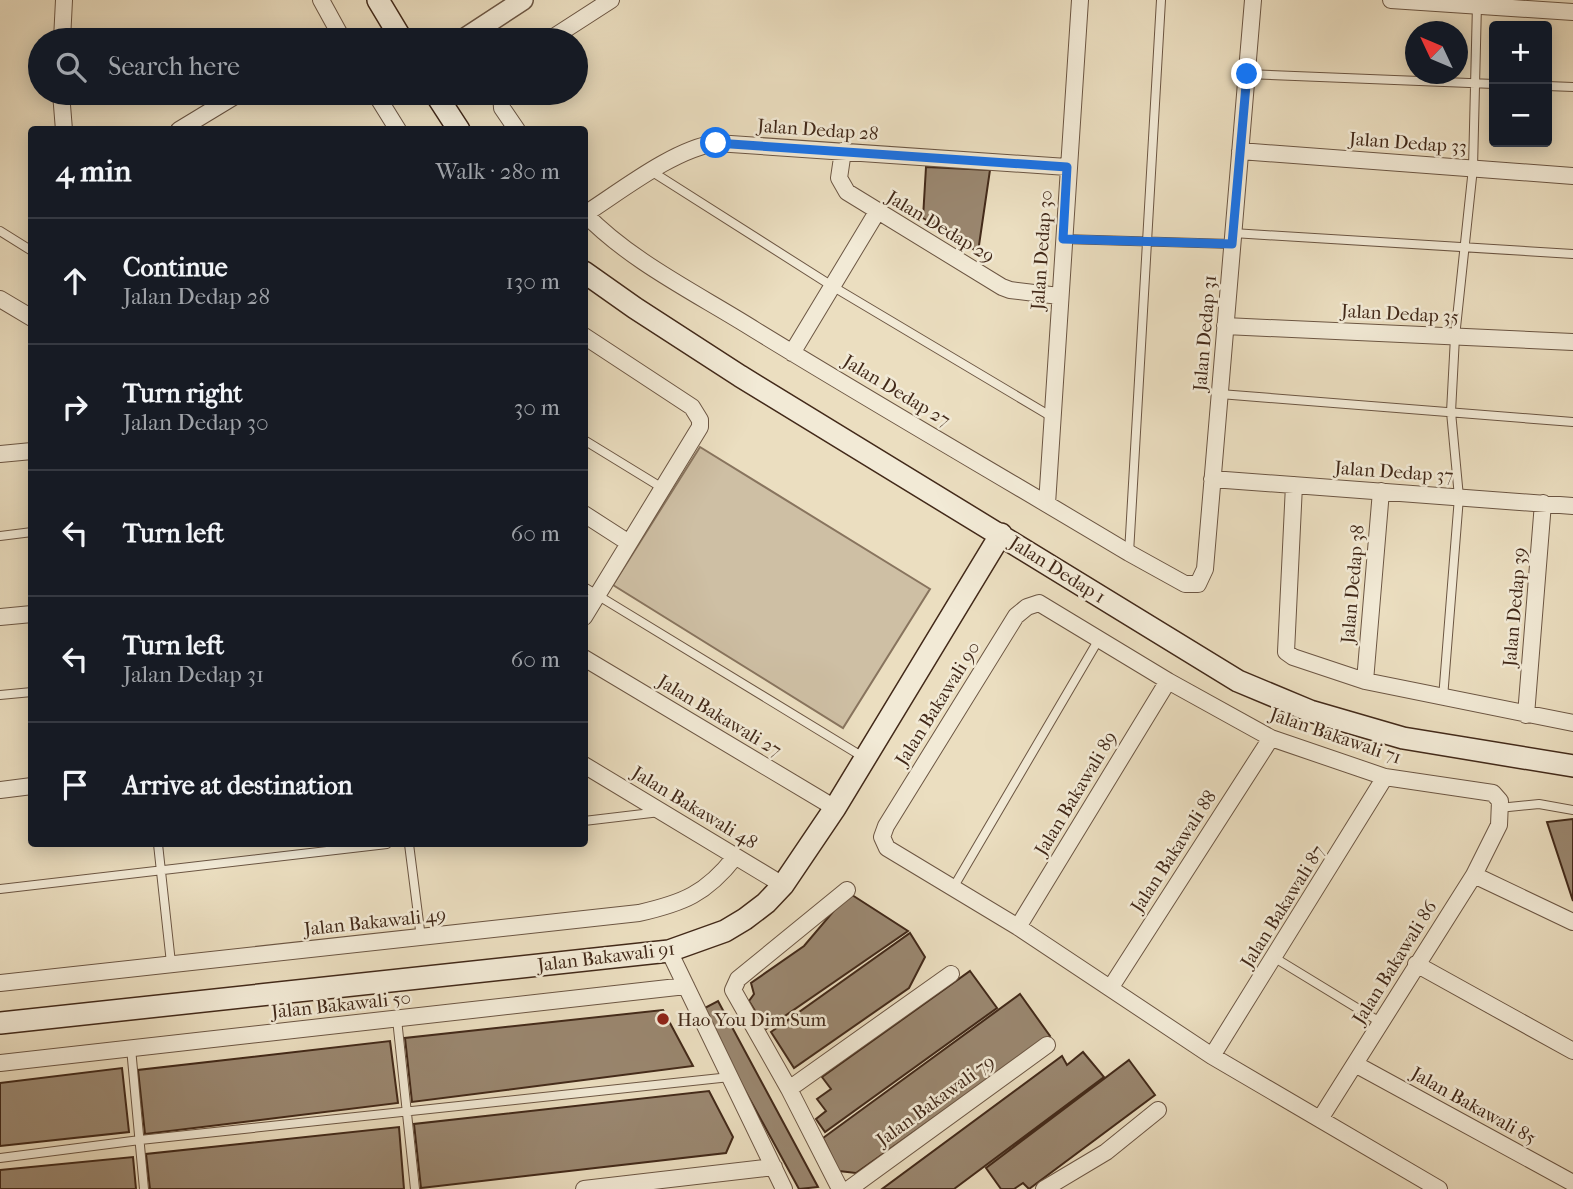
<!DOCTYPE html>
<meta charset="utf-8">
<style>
:root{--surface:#171b24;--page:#242831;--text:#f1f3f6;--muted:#9ea1a6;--line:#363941}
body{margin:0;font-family:"IM FELL French Canon",serif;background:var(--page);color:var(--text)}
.controls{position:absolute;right:21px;top:21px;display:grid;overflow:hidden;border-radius:7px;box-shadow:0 4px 18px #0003}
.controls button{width:63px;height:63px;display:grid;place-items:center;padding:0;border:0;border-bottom:2px solid var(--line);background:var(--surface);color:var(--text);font:35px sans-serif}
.compass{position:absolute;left:1405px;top:21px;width:63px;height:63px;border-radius:50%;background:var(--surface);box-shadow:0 4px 18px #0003;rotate:314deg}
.stop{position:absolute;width:21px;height:21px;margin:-16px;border:5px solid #1a73e8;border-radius:50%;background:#fff}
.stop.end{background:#1a73e8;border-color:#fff;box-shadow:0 2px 7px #0008}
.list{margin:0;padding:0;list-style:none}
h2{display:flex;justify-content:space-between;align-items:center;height:91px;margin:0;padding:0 28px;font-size:30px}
h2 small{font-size:23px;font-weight:400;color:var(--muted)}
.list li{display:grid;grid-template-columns:46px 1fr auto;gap:21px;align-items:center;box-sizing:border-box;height:126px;padding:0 28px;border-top:2px solid var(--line)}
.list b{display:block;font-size:26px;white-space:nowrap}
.list p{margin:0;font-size:23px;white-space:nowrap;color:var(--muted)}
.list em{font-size:23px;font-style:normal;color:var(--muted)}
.icon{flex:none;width:38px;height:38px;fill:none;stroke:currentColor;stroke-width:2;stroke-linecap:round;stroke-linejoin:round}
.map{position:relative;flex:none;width:1573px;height:1189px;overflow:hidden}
.search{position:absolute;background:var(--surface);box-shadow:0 4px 18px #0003;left:28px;top:28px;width:560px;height:77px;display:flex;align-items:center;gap:18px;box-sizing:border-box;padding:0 24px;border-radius:38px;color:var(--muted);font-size:26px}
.panel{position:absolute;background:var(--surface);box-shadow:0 4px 18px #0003;left:28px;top:126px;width:560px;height:721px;border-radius:7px}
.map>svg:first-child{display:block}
</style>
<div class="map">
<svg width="1573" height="1189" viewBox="0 0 1573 1189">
<rect width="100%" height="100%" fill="#ebdec0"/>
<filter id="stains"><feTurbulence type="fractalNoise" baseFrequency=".00286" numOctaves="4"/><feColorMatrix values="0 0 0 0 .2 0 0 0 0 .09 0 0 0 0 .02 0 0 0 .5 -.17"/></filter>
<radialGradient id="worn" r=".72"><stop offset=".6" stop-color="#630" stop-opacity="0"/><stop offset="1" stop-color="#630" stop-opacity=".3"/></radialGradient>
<path fill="#cebfa4" stroke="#88745e" stroke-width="2" d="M 700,447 L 930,589 L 843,728 L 613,585 Z"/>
<path fill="#9a8770" stroke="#422919" stroke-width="2" d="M 926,167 L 990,170 L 978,252 L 923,218 Z
M 1573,819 L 1573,901 L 1547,822 Z
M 849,893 L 908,931 L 766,1029 L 749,1001 L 754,994 L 751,983 L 804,946 Z
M 910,933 L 925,957 L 909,988 L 794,1068 L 771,1032 Z
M 970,971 L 997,1008 L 825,1132 L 816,1119 L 826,1111 L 817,1099 L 831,1089 L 822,1077 Z
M 1020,994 L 1050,1036 L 856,1173 L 839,1171 L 823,1138 Z
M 718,1001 L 818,1187 L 799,1189 L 701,1010 Z
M 663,1010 L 693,1066 L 412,1102 L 405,1038 Z
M 390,1041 L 398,1103 L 145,1134 L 138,1070 Z
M 1083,1052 L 1104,1077 L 954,1189 L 882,1189 L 1062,1056 L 1067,1065 Z
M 1129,1060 L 1155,1095 L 1029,1189 L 1023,1183 L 1014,1189 L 1001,1189 L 986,1168 Z
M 122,1068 L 129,1132 L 0,1146 L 0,1083 Z
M 709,1091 L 733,1137 L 726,1153 L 421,1188 L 414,1124 Z
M 399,1127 L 404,1189 L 150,1189 L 146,1154 Z
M 133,1157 L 136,1189 L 0,1189 L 0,1170 Z"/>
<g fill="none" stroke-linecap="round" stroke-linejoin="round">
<g stroke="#6c5643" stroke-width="10">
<path id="service" d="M 1247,74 L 1494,84
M 1547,86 L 1573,87
M 651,171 L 832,286 L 1052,417
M 0,231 L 32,251
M 1233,233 L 1573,254
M 1063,239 L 1232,244
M 1220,394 L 1573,422
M 584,440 L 664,489
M 0,536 L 32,532
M 1129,553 L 1161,0
M 584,587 L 863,757
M 0,695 L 32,692
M 1443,698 L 1459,497 L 1451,412 L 1455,337 L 1473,168 L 1477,4
M 1499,808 L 1539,804 L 1573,810
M 584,821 L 660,812
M 158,844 L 171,963
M 409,844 L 421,938
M 953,888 L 1099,639
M 0,889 L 387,844
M 1275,958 L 1380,1022
M 397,1019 L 415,1189
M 131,1048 L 144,1189
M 0,1158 L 140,1140 L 730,1077"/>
</g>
<g stroke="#6c5643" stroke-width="18">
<path id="minor" d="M 321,0 L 343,40
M 1391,0 L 1573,12
M 62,40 L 64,0
M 549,40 L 611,0
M 61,93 L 64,130
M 375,93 L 398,130
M 501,93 L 502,108 L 517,130
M 179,130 L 240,93
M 843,151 L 839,178 L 847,192 L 1002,287 L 1010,290 L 1059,296
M 1240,151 L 1573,176
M 584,213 C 631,262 698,294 755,330 C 879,406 1004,478 1129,553 L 1185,584 L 1198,584 L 1205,569 L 1253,0
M 585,214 C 621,191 674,149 716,143 L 1067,167
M 0,299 L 32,318
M 1225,326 L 1573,342
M 584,336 L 692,407 L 700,420 L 700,427 L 584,617
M 792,353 L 877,212
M 0,454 L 32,451
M 1212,479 L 1573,506
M 1294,485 L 1286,652 L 1293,657 L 1365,681 L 1573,723
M 1047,504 L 1080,0
M 584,514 L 629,543
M 0,617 L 32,614
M 584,658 L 835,808
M 1365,681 L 1381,491
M 1526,715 L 1543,503
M 584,765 L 783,885
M 0,790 L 32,786
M 1474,875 L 1573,922
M 1018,927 L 1168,681
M 669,951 L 784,1189
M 1416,964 L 1573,1051
M 0,983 L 639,913 C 683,903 706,894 735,857
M 1111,987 L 1271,738
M 1212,1056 L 1385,777
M 0,1063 L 686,986
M 1355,1064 L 1573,1183
M 789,1089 L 951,974
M 1320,1119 L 1474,875 L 1499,825 L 1500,801 L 1493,793 L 1385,777 L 1271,738 L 1168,681 L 1039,603 L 1027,607 L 1016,616 L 886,826 L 882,837 L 887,848 L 1018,927 L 1212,1056 L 1439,1189
M 584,1189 L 774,1167
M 840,1189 L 789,1089 L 733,990 L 738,979 L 847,890
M 849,1189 L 1047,1045
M 1044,1189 L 1106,1152 L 1158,1110"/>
</g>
<g stroke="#6c5643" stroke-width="22">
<path id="tertiary" d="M 462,40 L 523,0"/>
</g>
<g stroke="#422919" stroke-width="24">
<path id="secondary" d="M 378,0 L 402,40
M 435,93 L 459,130
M 584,272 L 635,308 L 740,376 L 1238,681 L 1310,711 L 1403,738 L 1573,766
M 0,1023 L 669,951 L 725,931 L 745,919 L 766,903 L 783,885 L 835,808 L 1001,534"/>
</g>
<use href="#service" stroke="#f2ead6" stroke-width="8"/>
<use href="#minor" stroke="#f2ead6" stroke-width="16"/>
<use href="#tertiary" stroke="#f2ead6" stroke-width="19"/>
<use href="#secondary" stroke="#f2ead6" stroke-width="21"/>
</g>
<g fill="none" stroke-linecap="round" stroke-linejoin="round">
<path stroke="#1a73e8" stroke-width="9" d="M 716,143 L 1067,167 L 1063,239 L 1232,244 L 1247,74"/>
</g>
<circle fill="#8f2418" stroke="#f2ead6" stroke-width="2.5" cx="663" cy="1019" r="7"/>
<g text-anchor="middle" stroke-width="5" stroke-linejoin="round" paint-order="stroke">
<g font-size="19" fill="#422919" stroke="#f2ead6">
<text transform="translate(818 129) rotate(4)" y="7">Jalan Dedap 28</text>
<text transform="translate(1408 142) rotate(4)" y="7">Jalan Dedap 33</text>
<text transform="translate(941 226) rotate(31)" y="7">Jalan Dedap 29</text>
<text transform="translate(1041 250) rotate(-86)" y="7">Jalan Dedap 30</text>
<text transform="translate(1400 313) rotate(3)" y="7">Jalan Dedap 35</text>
<text transform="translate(1204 333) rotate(-85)" y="7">Jalan Dedap 31</text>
<text transform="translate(897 390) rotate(31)" y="7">Jalan Dedap 27</text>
<text transform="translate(1394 471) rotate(4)" y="7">Jalan Dedap 37</text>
<text transform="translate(1058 569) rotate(32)" y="7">Jalan Dedap 1</text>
<text transform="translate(1352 584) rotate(-85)" y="7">Jalan Dedap 38</text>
<text transform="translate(1514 607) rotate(-85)" y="7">Jalan Dedap 39</text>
<text transform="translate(937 703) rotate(-58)" y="7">Jalan Bakawali 90</text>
<text transform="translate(720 715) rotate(31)" y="7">Jalan Bakawali 27</text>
<text transform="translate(1336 735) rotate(19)" y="7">Jalan Bakawali 71</text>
<text transform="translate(1075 793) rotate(-59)" y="7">Jalan Bakawali 89</text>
<text transform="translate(695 807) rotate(31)" y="7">Jalan Bakawali 48</text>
<text transform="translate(1173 851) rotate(-57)" y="7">Jalan Bakawali 88</text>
<text transform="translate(1282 906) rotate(-58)" y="7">Jalan Bakawali 87</text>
<text transform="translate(375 921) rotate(-6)" y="7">Jalan Bakawali 49</text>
<text transform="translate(606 956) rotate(-7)" y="7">Jalan Bakawali 91</text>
<text transform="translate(1394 962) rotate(-58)" y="7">Jalan Bakawali 86</text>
<text transform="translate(341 1004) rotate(-6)" y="7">Jalan Bakawali 50</text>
<text transform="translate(935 1100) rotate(-36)" y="7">Jalan Bakawali 79</text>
<text transform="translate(1474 1105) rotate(29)" y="7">Jalan Bakawali 85</text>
</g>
<g font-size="19" fill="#422919" stroke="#f2ead6" text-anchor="start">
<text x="677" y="1026">Hao You Dim Sum</text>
</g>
</g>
<rect width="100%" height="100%" filter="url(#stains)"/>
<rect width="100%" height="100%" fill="url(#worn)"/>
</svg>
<div class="controls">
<button>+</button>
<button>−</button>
</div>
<svg class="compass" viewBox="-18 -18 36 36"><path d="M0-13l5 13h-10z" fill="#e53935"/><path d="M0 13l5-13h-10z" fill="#9ea1a6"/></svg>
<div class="stop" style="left:716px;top:143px"></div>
<div class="stop end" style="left:1247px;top:74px"></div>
<div class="search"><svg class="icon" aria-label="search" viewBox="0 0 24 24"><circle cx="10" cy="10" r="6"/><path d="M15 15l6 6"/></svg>Search here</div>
<section class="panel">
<h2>4 min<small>Walk · 280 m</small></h2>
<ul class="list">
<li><svg class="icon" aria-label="ahead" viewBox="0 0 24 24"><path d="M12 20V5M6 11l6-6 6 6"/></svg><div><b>Continue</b><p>Jalan Dedap 28</p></div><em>130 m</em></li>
<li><svg class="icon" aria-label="right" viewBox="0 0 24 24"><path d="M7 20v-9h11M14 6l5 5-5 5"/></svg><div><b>Turn right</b><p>Jalan Dedap 30</p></div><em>30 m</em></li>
<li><svg class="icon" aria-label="left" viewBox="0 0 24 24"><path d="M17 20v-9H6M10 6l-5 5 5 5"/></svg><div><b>Turn left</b></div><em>60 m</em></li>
<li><svg class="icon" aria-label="left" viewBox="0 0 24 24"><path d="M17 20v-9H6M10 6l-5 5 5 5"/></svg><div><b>Turn left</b><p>Jalan Dedap 31</p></div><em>60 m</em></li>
<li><svg class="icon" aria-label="arrive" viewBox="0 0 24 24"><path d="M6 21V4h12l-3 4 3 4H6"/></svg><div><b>Arrive at destination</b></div></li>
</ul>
</section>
</div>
